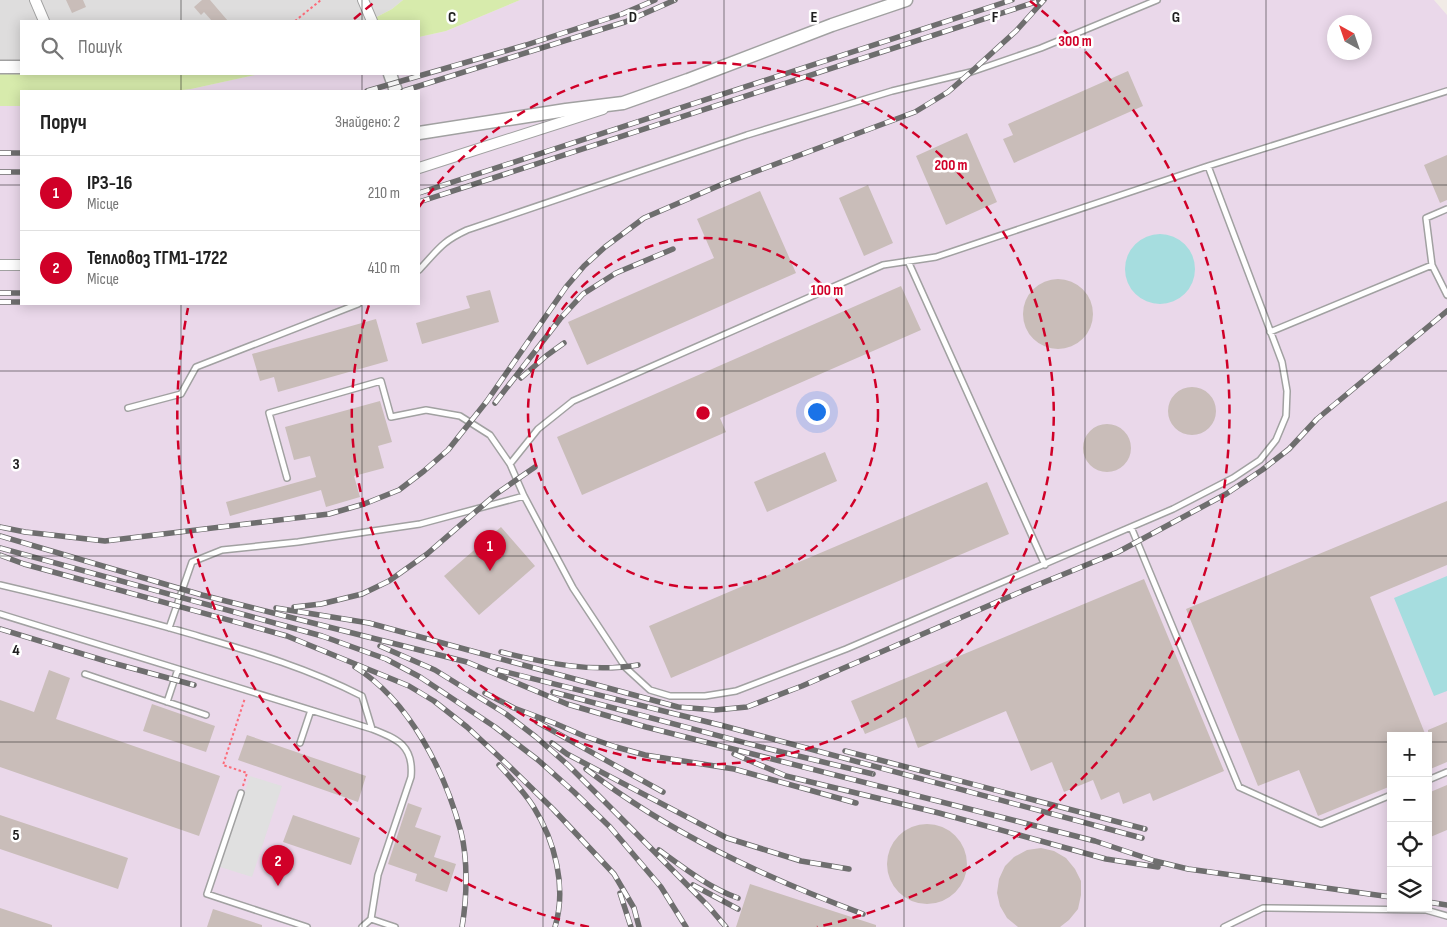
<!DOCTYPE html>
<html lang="uk">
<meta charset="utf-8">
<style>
:root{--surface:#fff;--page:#f6f6f6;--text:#222;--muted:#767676;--line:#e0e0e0;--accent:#d00028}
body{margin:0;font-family:"Sofia Sans Condensed",sans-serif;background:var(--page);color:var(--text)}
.controls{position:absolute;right:15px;bottom:15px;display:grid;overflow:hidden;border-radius:0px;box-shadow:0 2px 12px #0003}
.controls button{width:45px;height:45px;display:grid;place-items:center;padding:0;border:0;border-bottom:1px solid var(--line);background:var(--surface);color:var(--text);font:25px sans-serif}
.compass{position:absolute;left:1327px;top:15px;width:45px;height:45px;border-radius:50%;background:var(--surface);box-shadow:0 2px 12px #0003;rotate:320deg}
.you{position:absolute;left:816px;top:411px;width:18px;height:18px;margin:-12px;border:4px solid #fff;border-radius:50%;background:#1a73e8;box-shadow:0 0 0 8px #1a73e833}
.badge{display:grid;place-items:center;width:32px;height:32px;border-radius:50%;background:var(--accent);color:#fff;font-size:16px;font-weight:700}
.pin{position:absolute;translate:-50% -41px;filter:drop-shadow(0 1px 2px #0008)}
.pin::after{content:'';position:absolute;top:26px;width:18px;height:15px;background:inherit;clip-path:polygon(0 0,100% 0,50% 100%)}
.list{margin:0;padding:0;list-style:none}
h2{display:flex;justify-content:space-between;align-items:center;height:65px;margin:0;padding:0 20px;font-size:21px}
h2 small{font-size:16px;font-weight:400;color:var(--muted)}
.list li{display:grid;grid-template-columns:32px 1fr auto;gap:15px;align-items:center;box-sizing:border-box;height:75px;padding:0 20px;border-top:1px solid var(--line)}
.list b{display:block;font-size:19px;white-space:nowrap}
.list p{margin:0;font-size:16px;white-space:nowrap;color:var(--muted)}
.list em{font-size:16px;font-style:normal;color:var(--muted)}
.icon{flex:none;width:28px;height:28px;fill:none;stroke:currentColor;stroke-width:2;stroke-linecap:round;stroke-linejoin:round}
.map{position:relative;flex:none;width:1447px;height:927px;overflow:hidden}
.search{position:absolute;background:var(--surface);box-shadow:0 2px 12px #0003;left:20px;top:20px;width:400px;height:55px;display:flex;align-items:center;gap:12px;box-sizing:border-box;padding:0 18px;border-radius:0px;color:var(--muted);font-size:19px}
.panel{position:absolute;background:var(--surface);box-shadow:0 2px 12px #0003;left:20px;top:90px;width:400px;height:215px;border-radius:0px}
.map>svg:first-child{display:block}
</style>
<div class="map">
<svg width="1447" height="927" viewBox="0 0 1447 927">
<rect width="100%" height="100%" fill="#f1ebe6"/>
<path fill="#dedddd" d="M 0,0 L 403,0 L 392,9 L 369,21 L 21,21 L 21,74 L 0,74 Z"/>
<path fill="#ead8ea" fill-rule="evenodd" d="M 520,0 L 1434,0 L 1447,15 L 1447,927 L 0,927 L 0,106 L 21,106 L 21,304 L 419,304 L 419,91 L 173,91 L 191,89 L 259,74 L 419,74 L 419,37 L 446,31 ZM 1334,22 L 1364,22 L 1364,52 L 1334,52 ZM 1391,736 L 1428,736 L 1428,908 L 1391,908 Z"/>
<path fill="#d7ebac" d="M 403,0 L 520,0 L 446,31 L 419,37 L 419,21 L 369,21 L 392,9 Z
M 0,74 L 259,74 L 191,89 L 173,91 L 21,91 L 21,106 L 0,106 Z"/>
<path fill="#e0e0e0" d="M 250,776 L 282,786 L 252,877 L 220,867 Z"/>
<path fill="#a6dddf" d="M1125 269a35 35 0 1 1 70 0a35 35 0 1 1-70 0Z
M 1447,576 L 1447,691 L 1434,696 L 1394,598 Z"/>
<path fill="#c9bdb9" d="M 66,0 L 83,0 L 86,7 L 72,13 Z
M 202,0 L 210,0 L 228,21 L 212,21 L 204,12 L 201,15 L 194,7 Z
M 1128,71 L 1143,106 L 1014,163 L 1003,139 L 1013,135 L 1008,124 Z
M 967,133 L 997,202 L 946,225 L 916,156 Z
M 1447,155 L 1447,200 L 1440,203 L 1424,165 Z
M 868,185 L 893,243 L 864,256 L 839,198 Z
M 760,191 L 796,273 L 587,365 L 568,322 L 714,258 L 697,219 Z
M1023 314a35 35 0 1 1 70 0a35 35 0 1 1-70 0Z
M 901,286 L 921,330 L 720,418 L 726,432 L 582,495 L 557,437 Z
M 490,290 L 499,322 L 422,344 L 416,323 L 470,308 L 466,296 Z
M 376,319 L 388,361 L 278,392 L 274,377 L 260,381 L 252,354 Z
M1168 411a24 24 0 1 1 48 0a24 24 0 1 1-48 0Z
M 380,401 L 392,442 L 378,446 L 384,468 L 354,476 L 360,497 L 326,507 L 321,490 L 230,516 L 226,502 L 316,477 L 310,456 L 294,460 L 285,427 Z
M1083 448a24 24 0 1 1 48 0a24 24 0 1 1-48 0Z
M 825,452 L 837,481 L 767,512 L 754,482 Z
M 987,482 L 1009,534 L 671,678 L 649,626 Z
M 1447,501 L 1447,565 L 1370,597 L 1426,736 L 1391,736 L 1391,786 L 1318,816 L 1299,770 L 1258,786 L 1186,609 Z
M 501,527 L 535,566 L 479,615 L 444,576 Z
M 1144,579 L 1224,771 L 1153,801 L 1150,793 L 1123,804 L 1119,792 L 1101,800 L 1093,780 L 1064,792 L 1052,762 L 1031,771 L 1006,711 L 918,748 L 906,717 L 865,734 L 851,701 Z
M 49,670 L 70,678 L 56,719 L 220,776 L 199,836 L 0,767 L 0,700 L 34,712 Z
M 152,704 L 215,726 L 206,752 L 143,731 Z
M 1447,722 L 1447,762 L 1428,770 L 1428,730 Z
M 247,735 L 366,776 L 358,802 L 238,760 Z
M 1447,785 L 1447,830 L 1428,838 L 1428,793 Z
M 408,803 L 422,808 L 415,827 L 441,836 L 434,857 L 456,864 L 447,892 L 415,881 L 417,874 L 388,864 Z
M 0,815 L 128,858 L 118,889 L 0,849 Z
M 293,815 L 360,838 L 351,865 L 283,842 Z
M887 864a40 40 0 1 1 80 0a40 40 0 1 1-80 0Z
M 1041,848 L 1054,851 L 1066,858 L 1075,869 L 1081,881 L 1081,895 L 1078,909 L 1069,920 L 1060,927 L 1018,927 L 1007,918 L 1000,906 L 997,893 L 999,879 L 1005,866 L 1014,857 L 1027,850 Z
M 750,884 L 876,925 L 876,927 L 736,927 Z
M 0,908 L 52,925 L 52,927 L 0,927 Z
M 213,909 L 262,925 L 262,927 L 207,927 Z"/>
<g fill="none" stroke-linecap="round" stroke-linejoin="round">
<g stroke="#a1a1a1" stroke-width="8">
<path id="service" d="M 1447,209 L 1426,218 L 1432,265 L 1447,295
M 908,261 L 1045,565
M 419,270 C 438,250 441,242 467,230 L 747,135 L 892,91 L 971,72 L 1041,48 L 1157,0
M 1270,332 L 1432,265
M 128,408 L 181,394 L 196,367 L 358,304
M 510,464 L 538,429 L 573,401 L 883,265 L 936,257 L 1208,166 L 1447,91
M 287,478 L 269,413 L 381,381 L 391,417 L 426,410 L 460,416 L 490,435 L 510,464 L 524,496 L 573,588 L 626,668 L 650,690 L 670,696 L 705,696 L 736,691 L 846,649 L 1173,509 L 1233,478 L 1260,460 L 1276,440 L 1286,416 L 1287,391 L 1282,362 L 1208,166
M 1131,527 L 1239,787 L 1321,824 L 1391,795
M 0,585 C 64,600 128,616 191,634 C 252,652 305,667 362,696 L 372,729
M 0,614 L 372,729 C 398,739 414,746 411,777 L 378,875 L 371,919 L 362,927
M 169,628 L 192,562 L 222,550 L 298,542 L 420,524 L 524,496
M 85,674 L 206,715
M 167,702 L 178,669
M 300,743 L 311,710
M 1428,780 L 1447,772
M 241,793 L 207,894 L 307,927
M 371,919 L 395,927
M 1224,927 L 1263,908 L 1426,910 L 1447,916"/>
</g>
<g stroke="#a1a1a1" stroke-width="12">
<path id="minor" d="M 35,0 L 44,21
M 363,0 L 372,21
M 419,168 L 603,109
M 0,265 L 21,265"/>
</g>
<g stroke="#a1a1a1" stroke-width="15">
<path id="tertiary" d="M 0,67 L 21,67
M 390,74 L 396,91
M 419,133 L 566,110 L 623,103 L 688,80 L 832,25 L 906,0"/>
</g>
<path stroke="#fc6c7a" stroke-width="2" stroke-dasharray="2.5 2.5" stroke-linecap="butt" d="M 295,21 L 321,0
M 243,786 L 247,773 L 223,765 L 245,698"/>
<use href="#service" stroke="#fff" stroke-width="5"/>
<use href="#minor" stroke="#fff" stroke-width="10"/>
<use href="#tertiary" stroke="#fff" stroke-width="12"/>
<g stroke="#6e6e6e" stroke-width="5.5">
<path id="rail" d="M 367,91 L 526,45 L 622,14 L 655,0
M 403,91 L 625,22 L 675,0
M 0,153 L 21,153
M 0,172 L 21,172
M 419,193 L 1012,0
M 419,202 L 1042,0
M 0,293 L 21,293
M 0,302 L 21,302
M 521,378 L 546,356 L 564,343
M 495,403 L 560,319 L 583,294 L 616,273 L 673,249
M 0,527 L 25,532 L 105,541 L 329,514 L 364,504 L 399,490 L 424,471 L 448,450 L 487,401 L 566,287 L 584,266 L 605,247 L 644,218 L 725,183 L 915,112 L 948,92 L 971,72 L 1016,31 L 1044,0
M 0,536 L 202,595 L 467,662 L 567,704 L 646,727 L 1095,841 L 1155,861 L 1188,869 L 1391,897
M 0,548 L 322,636 L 386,659 L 420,677 L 495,727 L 538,760 L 574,792 L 610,827 L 661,887 L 686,927
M 0,555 L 24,564 L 287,636 L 409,686 L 434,701 L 467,727 L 508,765 L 553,809 L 614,874 L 634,908 L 639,927
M 294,607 L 321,604 L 362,594 L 389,581 L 427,554 L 496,494 L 535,467
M 276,608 L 369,623 L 678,707 L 715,710 L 747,707 L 802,686 L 1025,590 L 1118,552 L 1226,494 L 1262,470 L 1289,449 L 1317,419 L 1447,311
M 0,629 L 109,662 L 194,685
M 380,646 L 435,670 L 506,714 L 536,737 L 568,765 L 621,818 L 709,907 L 726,927
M 501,652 C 545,663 592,673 638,665
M 355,667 C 410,701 445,772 461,832 C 468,860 467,898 462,927
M 498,670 L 724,726 L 1142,838
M 553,692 L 765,748 L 873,774
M 485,693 L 514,708 L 554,723 L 584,736 L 616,747 L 645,755 L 734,769 L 856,803
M 537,722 L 663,792
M 552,743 L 567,754 L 727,838 L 801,861 L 849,869
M 845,751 L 1145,829
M 734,754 L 786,776 L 939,813 L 1106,859 L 1158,867
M 499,765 C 511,778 524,792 533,806 C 555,841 567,887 555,927
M 586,769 C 669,833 766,878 863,914
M 659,850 C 684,868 709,888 738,898
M 693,885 L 738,909
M 620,893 L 631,927
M 1428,902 L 1447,905"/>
</g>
<use href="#rail" stroke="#fff" stroke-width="4" stroke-dasharray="11" stroke-linecap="butt"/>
</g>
<path fill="none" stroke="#202020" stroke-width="1" stroke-opacity="0.55" d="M 181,0 L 181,21M 362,0 L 362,21M 543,0 L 543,927M 724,0 L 724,927M 904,0 L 904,927M 1085,0 L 1085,927M 1266,0 L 1266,927M 181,74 L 181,91M 362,74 L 362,91M 0,185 L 21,185M 419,185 L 1447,185M 181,304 L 181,927M 362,304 L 362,927M 0,371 L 1447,371M 0,556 L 1447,556M 0,742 L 1391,742M 1428,742 L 1447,742"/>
<g fill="none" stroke="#d00028" stroke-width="2.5" stroke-dasharray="9 6">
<circle cx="703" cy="413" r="175"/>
<path d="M419 207A351 351 0 1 1 369 305"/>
<path d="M589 927A526 526 0 0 1 188 308M354 19A526 526 0 0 1 376 1M1030 1A526 526 0 0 1 817 927"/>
</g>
<g font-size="16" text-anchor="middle" font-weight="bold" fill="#202020" stroke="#fff" stroke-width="5" stroke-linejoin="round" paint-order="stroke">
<text x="452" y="22">C</text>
<text x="633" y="22">D</text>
<text x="814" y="22">E</text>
<text x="995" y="22">F</text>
<text x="1176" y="22">G</text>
<text x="16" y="469">3</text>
<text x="16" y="655">4</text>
<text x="16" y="840">5</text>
</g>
<circle cx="703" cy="413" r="8" fill="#d00028" stroke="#fff" stroke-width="2.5"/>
<g font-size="15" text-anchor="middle" font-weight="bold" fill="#d00028" stroke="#fff" stroke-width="5" stroke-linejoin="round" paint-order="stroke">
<text x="1075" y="46">300 m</text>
<text x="951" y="170">200 m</text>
<text x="827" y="295">100 m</text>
</g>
</svg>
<div class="controls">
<button>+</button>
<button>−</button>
<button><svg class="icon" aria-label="locate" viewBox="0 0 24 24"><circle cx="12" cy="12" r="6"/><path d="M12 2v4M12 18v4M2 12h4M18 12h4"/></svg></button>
<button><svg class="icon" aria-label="layers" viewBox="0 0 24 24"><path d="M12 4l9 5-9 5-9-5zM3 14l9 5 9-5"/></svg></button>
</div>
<svg class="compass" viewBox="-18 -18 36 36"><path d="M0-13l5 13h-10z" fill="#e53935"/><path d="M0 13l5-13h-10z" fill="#767676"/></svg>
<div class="you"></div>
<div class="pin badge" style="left:490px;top:571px">1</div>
<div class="pin badge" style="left:278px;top:886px">2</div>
<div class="search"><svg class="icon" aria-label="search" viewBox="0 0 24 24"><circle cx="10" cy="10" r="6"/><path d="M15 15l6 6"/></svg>Пошук</div>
<section class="panel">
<h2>Поруч<small>Знайдено: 2</small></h2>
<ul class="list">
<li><span class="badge">1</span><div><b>ІРЗ-16</b><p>Місце</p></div><em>210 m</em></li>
<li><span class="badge">2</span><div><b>Тепловоз ТГМ1-1722</b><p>Місце</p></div><em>410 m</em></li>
</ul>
</section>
</div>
